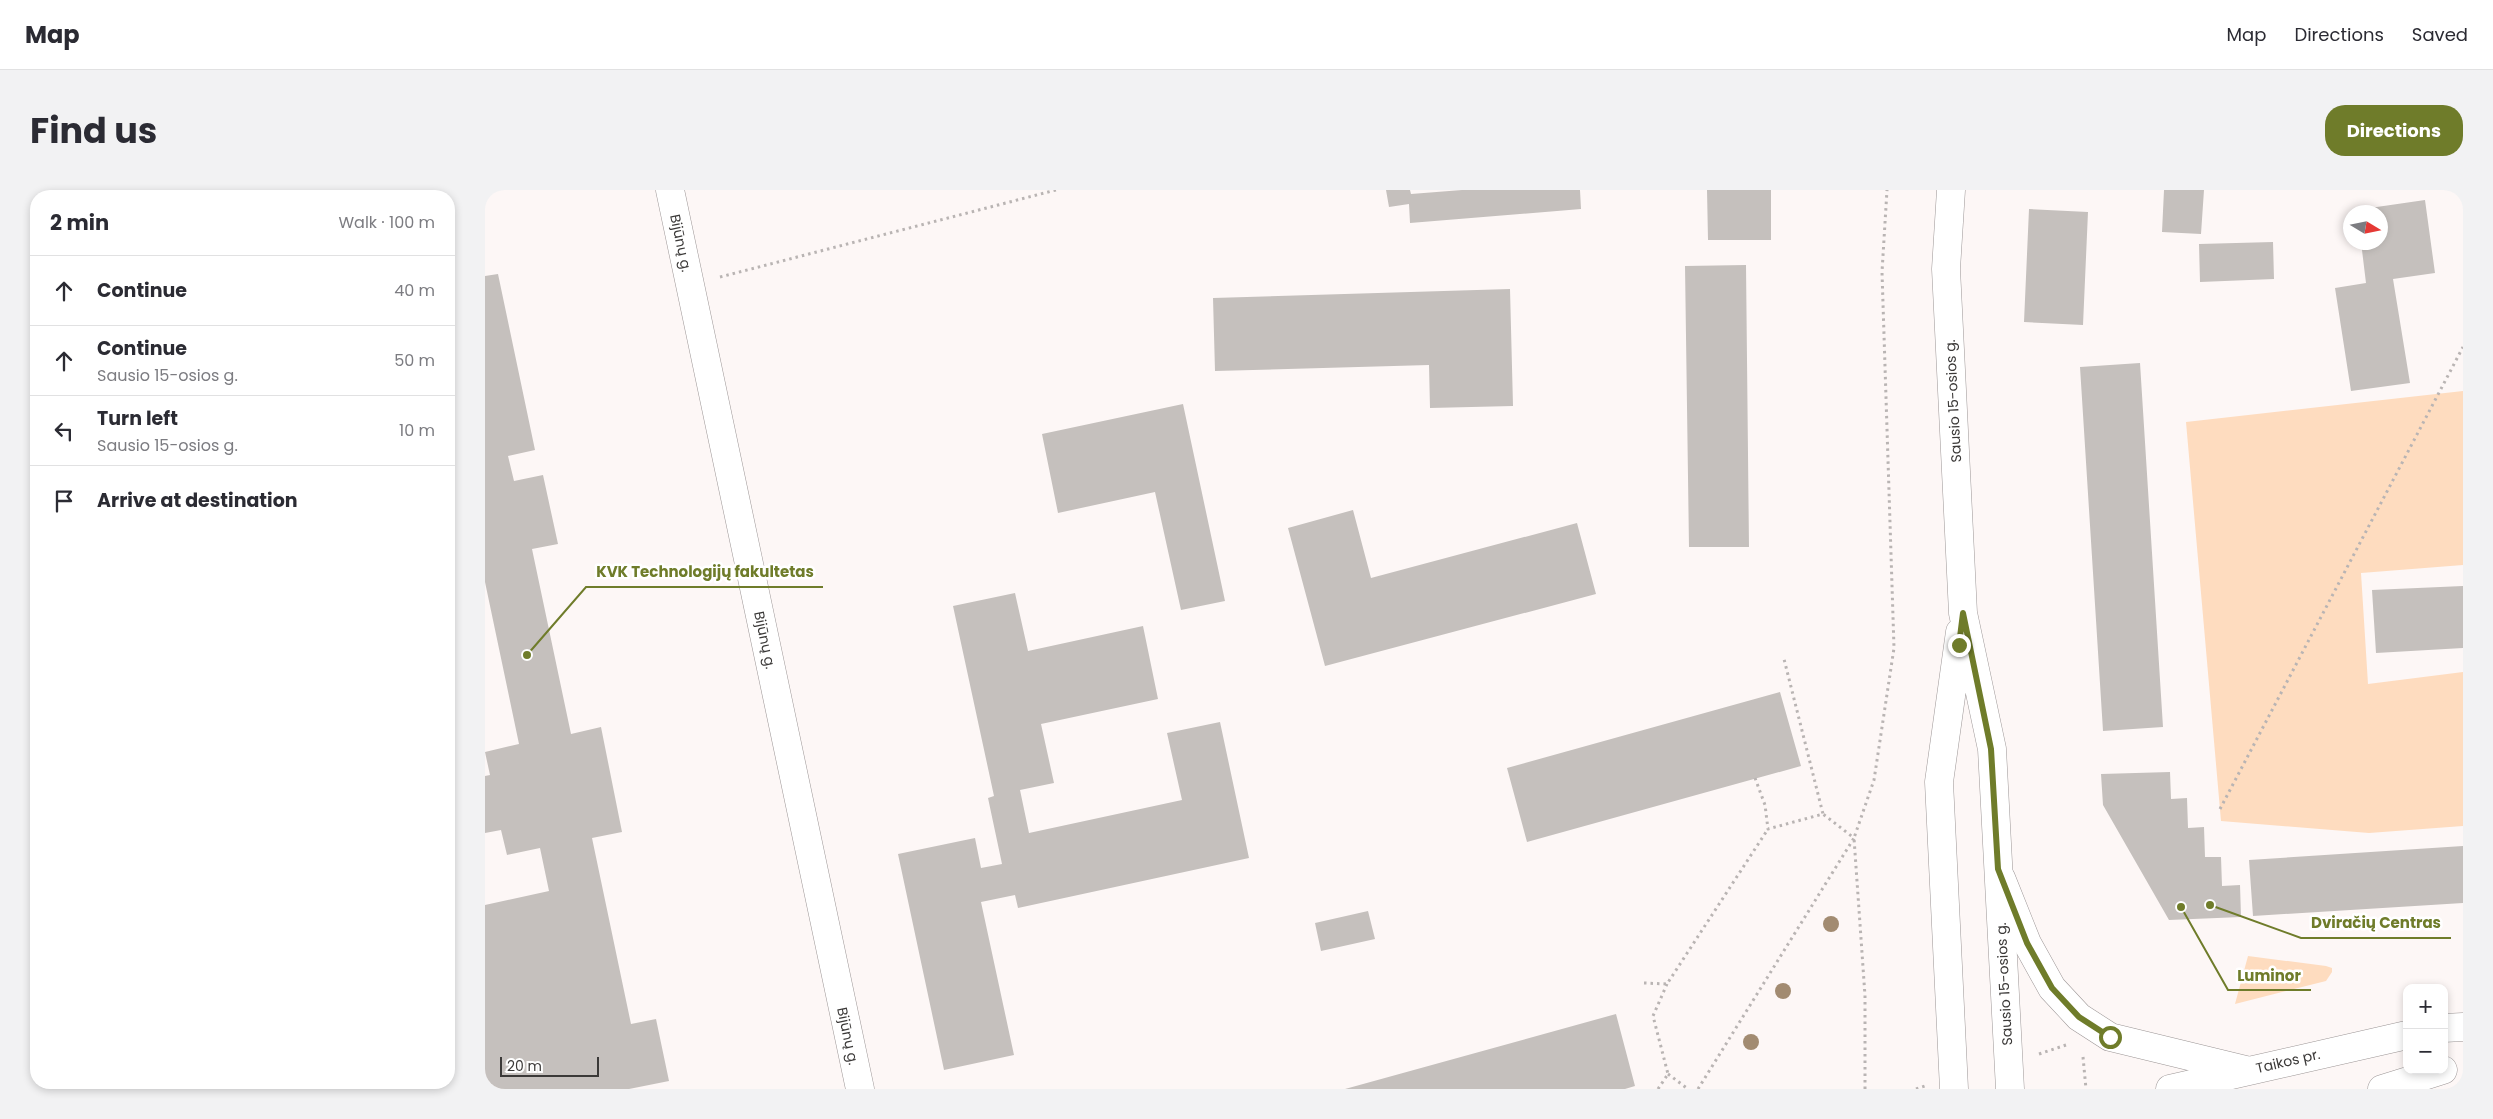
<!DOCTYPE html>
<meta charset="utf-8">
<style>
:root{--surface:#fff;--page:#f2f2f3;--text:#2b2b33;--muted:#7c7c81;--line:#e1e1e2;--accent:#6f7c2a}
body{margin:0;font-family:Poppins,sans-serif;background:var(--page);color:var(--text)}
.controls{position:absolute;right:15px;bottom:15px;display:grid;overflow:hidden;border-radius:10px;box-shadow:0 2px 8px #0003}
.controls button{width:45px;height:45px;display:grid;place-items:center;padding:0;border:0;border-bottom:1px solid var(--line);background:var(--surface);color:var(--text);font:25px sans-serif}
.compass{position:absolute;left:1858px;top:15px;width:45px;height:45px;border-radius:50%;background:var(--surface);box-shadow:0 2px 8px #0003;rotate:100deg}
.scale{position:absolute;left:15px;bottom:12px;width:99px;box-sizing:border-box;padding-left:5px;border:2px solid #3b3938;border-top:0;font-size:14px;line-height:18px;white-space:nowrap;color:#3b3938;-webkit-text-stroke:4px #fff;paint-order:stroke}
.stop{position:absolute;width:15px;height:15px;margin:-11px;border:4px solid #6f7c2a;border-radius:50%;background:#fff}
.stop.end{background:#6f7c2a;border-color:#fff;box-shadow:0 1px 5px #0008}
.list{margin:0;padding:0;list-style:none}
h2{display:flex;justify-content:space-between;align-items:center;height:65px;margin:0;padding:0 20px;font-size:21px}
h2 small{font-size:16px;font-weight:400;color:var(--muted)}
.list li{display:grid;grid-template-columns:32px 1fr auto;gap:15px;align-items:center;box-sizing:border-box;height:70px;padding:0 20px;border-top:1px solid var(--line)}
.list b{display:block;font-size:19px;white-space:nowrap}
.list p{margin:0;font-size:16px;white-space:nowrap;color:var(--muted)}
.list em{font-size:16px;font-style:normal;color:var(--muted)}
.icon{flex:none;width:28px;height:28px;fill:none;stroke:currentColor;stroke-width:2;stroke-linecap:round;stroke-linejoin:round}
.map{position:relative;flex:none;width:1978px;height:899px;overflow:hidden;border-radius:20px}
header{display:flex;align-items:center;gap:30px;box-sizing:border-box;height:70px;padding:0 25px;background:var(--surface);border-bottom:1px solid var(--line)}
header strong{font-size:24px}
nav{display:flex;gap:28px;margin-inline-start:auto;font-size:18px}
.intro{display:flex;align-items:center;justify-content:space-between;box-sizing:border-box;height:120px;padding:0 30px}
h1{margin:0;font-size:35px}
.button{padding:12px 22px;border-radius:20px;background:var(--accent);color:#fff;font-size:18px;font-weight:700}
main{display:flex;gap:30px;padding:0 30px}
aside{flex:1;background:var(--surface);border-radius:20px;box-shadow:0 2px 8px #0003}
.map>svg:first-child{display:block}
</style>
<header>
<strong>Map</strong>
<nav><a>Map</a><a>Directions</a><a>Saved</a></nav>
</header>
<div class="intro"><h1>Find us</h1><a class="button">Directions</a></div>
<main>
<aside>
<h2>2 min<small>Walk · 100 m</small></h2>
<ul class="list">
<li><svg class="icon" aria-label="ahead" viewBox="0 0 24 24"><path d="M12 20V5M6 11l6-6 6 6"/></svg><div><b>Continue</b></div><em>40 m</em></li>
<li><svg class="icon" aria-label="ahead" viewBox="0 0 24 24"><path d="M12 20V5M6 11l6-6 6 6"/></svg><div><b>Continue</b><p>Sausio 15-osios g.</p></div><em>50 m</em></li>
<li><svg class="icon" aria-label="left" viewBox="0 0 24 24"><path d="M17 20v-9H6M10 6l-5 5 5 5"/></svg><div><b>Turn left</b><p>Sausio 15-osios g.</p></div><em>10 m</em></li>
<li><svg class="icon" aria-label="arrive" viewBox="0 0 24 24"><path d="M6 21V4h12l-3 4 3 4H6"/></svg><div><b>Arrive at destination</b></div></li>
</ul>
</aside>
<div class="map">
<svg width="1978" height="899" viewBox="0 0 1978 899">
<rect width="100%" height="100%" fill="#fdf7f6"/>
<path fill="#fedcbf" d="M 1978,201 L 1978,375 L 1876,383 L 1883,494 L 1978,482 L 1978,636 L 1884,643 L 1736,631 L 1701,232 Z
M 1763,766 L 1841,776 L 1847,778 L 1847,782 L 1841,791 L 1750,814 Z"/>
<path fill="#c5c0bd" d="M 901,0 L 925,0 L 926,4 L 977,0 L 1095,0 L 1096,19 L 925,33 L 924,14 L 904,17 Z
M 1222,0 L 1286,0 L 1286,50 L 1223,50 Z
M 1679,0 L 1719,0 L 1716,44 L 1677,42 Z
M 1940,10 L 1950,83 L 1908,89 L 1925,193 L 1866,201 L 1850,98 L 1881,93 L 1876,52 L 1896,52 L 1896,22 L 1872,22 L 1871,20 Z
M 1544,19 L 1603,22 L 1598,135 L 1539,132 Z
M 1788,52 L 1789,89 L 1715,92 L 1714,54 Z
M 1261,75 L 1264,357 L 1204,357 L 1200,76 Z
M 13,84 L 50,260 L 23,266 L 29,291 L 58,285 L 73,354 L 47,359 L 86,544 L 116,537 L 137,642 L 107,648 L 146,834 L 171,829 L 184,891 L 144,899 L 0,899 L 0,715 L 64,701 L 55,658 L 22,665 L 16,640 L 0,643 L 0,586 L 5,585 L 0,562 L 34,554 L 0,392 L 0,86 Z
M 1025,99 L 1028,216 L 945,218 L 944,175 L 730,181 L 728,108 Z
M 1655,173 L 1678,537 L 1618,541 L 1595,177 Z
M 698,214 L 740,411 L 696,420 L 670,302 L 573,323 L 557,244 Z
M 868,320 L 886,388 L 1092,333 L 1111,404 L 840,476 L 803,338 Z
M 1978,396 L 1978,458 L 1891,463 L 1887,400 Z
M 530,403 L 543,461 L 658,436 L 673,509 L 556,534 L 569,593 L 535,600 L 544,643 L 697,610 L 682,543 L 735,532 L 764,668 L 533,718 L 530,705 L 496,712 L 529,865 L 459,880 L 413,664 L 490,648 L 496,678 L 517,674 L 503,608 L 509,606 L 468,416 Z
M 1295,502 L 1316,576 L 1042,652 L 1022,578 Z
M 1685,582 L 1686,609 L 1702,608 L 1703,638 L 1719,637 L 1720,667 L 1736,667 L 1737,696 L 1755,695 L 1756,727 L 1684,730 L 1618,615 L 1616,584 Z
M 1978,656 L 1978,713 L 1768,726 L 1764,670 Z
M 883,721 L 890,749 L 836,761 L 830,733 Z
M 1131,824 L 1150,896 L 1140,899 L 860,899 Z"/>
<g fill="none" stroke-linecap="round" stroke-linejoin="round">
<g stroke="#9c9696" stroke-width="29">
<path id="street" d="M 185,0 L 375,899"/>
</g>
<g stroke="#9c9696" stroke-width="29">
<path id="secondary" d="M 1516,688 L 1542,753 L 1567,798 L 1594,827 L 1625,847 L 1761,880
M 1959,838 L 1978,837
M 1685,899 L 1922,845
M 1897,899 L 1958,880"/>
</g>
<g stroke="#9c9696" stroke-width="29">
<path id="primary" d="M 1466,0 L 1461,79 L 1478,423 L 1507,559 L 1525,899
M 1469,899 L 1454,592 L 1475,442"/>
</g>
<path stroke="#b9b4b3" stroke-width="3" stroke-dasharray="2.5 4" stroke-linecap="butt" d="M 235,87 L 571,0
M 1270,588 L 1280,615 L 1283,639 L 1338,624 L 1299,469
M 1735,619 L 1978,157
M 1159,793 L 1182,794 L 1283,639
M 1554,864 L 1581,855
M 1598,867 L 1601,899
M 1183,884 L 1203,899
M 1173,899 L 1183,884 L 1168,826 L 1182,794
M 1213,899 L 1369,648 L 1338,624
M 1380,899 L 1380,806 L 1369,648 L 1389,590 L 1409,458 L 1397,82 L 1402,0
M 1431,899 L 1440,896"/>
<use href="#street" stroke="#fff" stroke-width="28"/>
<use href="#secondary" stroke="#fff" stroke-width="28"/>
<use href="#primary" stroke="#fff" stroke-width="28"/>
</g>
<g fill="#a28b71">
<circle cx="1346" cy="734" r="8"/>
<circle cx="1298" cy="801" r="8"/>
<circle cx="1266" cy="852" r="8"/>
</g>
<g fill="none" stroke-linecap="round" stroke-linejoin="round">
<path stroke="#6f7c2a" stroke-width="6" d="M 1474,455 L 1478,423 L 1506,559 L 1513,679 L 1542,753 L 1567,798 L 1594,827 L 1625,847"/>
</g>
<g text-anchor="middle" stroke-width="5" stroke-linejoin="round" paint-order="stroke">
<g font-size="14" fill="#3b3938" stroke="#fff">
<text transform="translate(196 53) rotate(78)" y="5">Bijūnų g.</text>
<text transform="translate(1468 211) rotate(-93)" y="5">Sausio 15-osios g.</text>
<text transform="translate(280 450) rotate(78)" y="5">Bijūnų g.</text>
<text transform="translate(1519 794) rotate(-93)" y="5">Sausio 15-osios g.</text>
<text transform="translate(363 846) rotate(78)" y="5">Bijūnų g.</text>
<text transform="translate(1803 871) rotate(-13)" y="5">Taikos pr.</text>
</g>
</g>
<path fill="none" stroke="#6f7c2a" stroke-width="2" d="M42 465L101 397H338M1725 715L1816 748H1966M1696 717L1743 800H1826"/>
<g fill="#6f7c2a" stroke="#fff" stroke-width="2">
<circle cx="42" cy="465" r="5"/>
<circle cx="1725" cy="715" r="5"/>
<circle cx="1696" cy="717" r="5"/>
</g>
<g font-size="15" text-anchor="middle" font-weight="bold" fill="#6f7c2a" stroke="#fff" stroke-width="5" stroke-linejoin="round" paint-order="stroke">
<text x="220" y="387">KVK Technologijų fakultetas</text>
<text x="1891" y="738">Dviračių Centras</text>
<text x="1784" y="791">Luminor</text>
</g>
</svg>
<div class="controls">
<button>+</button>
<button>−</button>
</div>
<svg class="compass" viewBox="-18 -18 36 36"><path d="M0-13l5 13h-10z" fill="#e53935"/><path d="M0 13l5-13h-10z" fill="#7c7c81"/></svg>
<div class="scale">20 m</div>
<div class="stop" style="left:1625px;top:847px"></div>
<div class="stop end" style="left:1474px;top:455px"></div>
</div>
</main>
